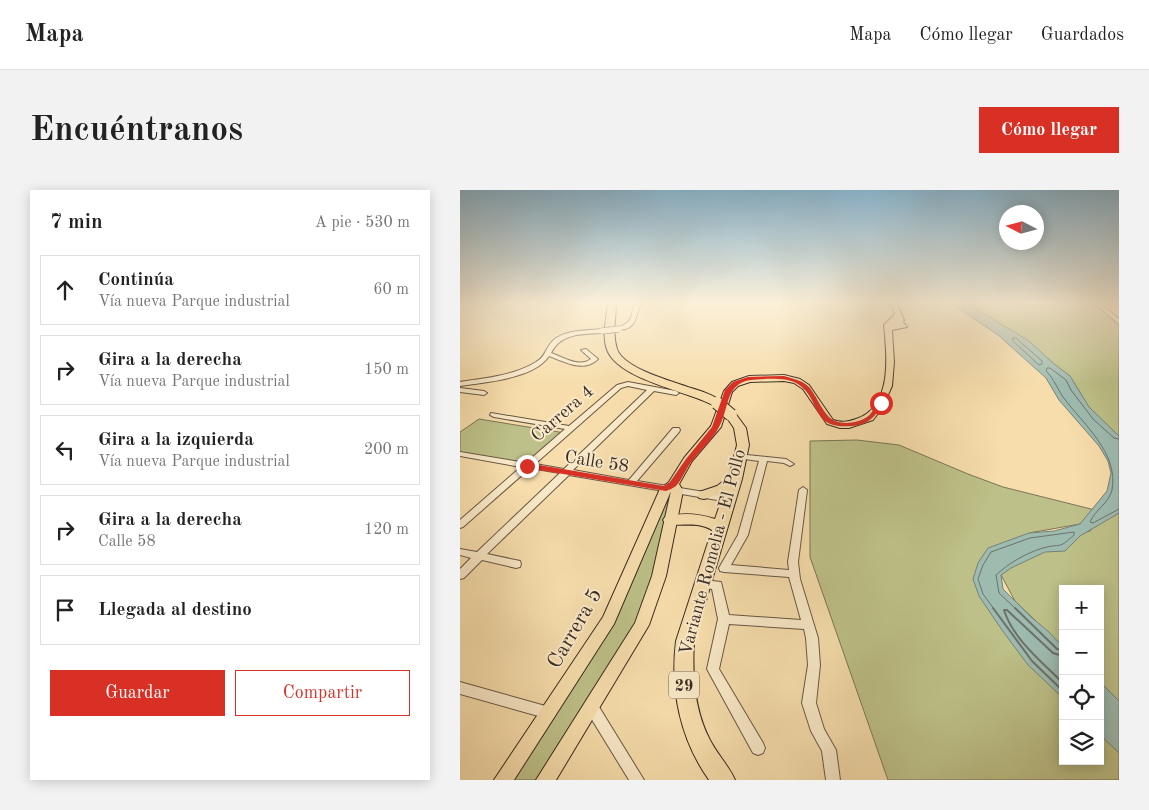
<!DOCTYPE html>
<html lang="es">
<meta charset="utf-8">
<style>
:root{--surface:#fff;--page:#f2f2f2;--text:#222;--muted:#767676;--line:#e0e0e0;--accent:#d93025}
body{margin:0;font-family:"Old Standard TT",serif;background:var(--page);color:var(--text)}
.controls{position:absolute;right:15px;bottom:15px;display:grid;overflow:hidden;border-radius:0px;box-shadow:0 2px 12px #0003}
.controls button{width:45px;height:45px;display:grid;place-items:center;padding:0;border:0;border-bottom:1px solid var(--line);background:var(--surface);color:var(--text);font:25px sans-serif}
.compass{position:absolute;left:539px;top:15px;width:45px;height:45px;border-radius:50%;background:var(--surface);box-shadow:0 2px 12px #0003;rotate:276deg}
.stop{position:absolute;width:15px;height:15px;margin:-11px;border:4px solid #d93025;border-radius:50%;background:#fff}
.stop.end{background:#d93025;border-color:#fff;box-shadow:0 1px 5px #0008}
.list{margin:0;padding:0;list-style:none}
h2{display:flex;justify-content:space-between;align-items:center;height:65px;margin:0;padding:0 20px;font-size:21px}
h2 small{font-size:16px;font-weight:400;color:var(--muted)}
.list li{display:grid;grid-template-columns:32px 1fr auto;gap:15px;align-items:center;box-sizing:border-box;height:70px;margin:0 10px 10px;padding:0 10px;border:1px solid var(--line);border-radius:0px}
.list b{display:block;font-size:19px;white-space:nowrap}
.list p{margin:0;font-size:16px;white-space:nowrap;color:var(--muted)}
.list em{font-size:16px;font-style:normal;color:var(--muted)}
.actions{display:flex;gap:10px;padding:15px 20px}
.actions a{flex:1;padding:11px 0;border:1px solid var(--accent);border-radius:0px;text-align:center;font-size:18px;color:var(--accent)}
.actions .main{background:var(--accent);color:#fff}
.icon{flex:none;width:28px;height:28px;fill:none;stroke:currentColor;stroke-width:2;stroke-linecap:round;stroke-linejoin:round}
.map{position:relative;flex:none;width:659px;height:590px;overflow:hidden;border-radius:0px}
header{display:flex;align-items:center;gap:30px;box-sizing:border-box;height:70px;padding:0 25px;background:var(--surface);border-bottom:1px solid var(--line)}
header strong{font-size:24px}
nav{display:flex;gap:28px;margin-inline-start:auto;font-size:18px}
.intro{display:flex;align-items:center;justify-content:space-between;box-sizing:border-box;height:120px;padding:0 30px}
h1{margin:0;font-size:35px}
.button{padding:12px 22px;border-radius:0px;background:var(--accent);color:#fff;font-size:18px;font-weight:700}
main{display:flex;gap:30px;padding:0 30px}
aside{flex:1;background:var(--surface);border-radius:0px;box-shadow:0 2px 12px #0003}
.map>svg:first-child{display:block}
</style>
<header>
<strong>Mapa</strong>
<nav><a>Mapa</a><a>Cómo llegar</a><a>Guardados</a></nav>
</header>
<div class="intro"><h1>Encuéntranos</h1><a class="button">Cómo llegar</a></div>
<main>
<aside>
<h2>7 min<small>A pie · 530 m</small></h2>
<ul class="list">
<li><svg class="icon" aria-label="ahead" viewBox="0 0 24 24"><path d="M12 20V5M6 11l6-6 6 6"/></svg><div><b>Continúa</b><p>Vía nueva Parque industrial</p></div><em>60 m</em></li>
<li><svg class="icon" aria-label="right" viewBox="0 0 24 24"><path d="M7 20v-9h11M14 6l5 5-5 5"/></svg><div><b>Gira a la derecha</b><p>Vía nueva Parque industrial</p></div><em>150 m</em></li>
<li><svg class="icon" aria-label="left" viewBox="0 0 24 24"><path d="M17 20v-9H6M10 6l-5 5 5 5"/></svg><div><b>Gira a la izquierda</b><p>Vía nueva Parque industrial</p></div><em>200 m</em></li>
<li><svg class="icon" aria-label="right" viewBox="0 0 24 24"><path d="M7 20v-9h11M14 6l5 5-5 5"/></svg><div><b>Gira a la derecha</b><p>Calle 58</p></div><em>120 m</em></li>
<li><svg class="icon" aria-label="arrive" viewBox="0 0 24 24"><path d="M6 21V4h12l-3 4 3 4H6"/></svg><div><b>Llegada al destino</b></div></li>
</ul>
<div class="actions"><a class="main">Guardar</a><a>Compartir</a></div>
</aside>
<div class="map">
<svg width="659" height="590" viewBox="0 0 659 590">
<rect width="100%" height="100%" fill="#f6ddab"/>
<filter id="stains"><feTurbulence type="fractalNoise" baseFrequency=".004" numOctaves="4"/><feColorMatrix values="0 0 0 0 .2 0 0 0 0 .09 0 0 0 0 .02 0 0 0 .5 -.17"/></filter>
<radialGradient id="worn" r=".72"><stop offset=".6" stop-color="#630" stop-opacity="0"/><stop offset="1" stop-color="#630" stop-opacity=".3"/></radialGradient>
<path fill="#bdc088" stroke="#7b7556" d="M 498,112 L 637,112 L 659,132 L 659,261 L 601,193 Z
M 19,229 L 105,243 L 67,276 L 0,264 L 0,242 Z
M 397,250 L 439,255 L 508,284 L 543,297 L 643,322 L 620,334 L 569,343 L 513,389 L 603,507 L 603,571 L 640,571 L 640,543 L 659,560 L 659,590 L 428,590 L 350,367 L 350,251 Z
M 206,299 L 217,301 L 182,435 L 85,590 L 43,590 L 149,430 Z
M 659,308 L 659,511 L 640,493 L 640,399 L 603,399 L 603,457 L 555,411 L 541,385 L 564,360 L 630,341 Z"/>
<path fill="#9ebbb0" stroke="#768178" d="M 489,112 L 504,112 L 569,151 L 593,173 L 610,186 L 629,217 L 659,246 L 659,323 L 620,346 L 605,361 L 585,362 L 551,378 L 541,385 L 543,399 L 571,427 L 589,442 L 603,457 L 603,508 L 568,475 L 542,440 L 519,406 L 513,389 L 518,373 L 528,358 L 569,343 L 594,341 L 620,334 L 647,301 L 651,283 L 648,271 L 639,256 L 599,210 L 586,188 L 538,145 Z
M 640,492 L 659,511 L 659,563 L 640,545 Z"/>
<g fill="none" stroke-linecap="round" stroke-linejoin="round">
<path stroke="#6c726a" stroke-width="1" d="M 553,148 L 556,148 L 582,171 L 582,174 L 579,175 L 553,151 Z
M 659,249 L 654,248 L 633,229 L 611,200 L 606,190 L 590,178 L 587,178 L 586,181 C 594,189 597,198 603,207 C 623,234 659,263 652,300 C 649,313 635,320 630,332 L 633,333 L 659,319
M 534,419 L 523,404 L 518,389 L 523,375 L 531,362 L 570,348 L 614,342 L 614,345 C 598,360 601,353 583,358 C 566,363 549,373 536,385 L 539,403 L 556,419"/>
<path stroke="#6c726a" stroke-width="2" d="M 533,418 L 572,471 L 603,501
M 555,418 L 597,459 L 603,460
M 603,466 L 593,463 L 547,420 L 544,420 C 553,449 582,472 603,493"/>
<g stroke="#685745" stroke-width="2">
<path id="minor" d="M 176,112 L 182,112 C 174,125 179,140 157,140 L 157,138 C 177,130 168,127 176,112 Z
M 633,112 L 638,112 L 659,129 L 659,134 Z
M 130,140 L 142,139 L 145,141 L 142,143 C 122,144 101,143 91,163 C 103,167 119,178 131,169 L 121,160 L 126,159 L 138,169 C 124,183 105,172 89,166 C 74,189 25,192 0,196 L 0,192 C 26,188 53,186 76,172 C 84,168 85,161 90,154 C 99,142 116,141 130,140 Z
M 168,192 L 216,201 L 219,203 L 216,205 L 194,201 L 113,280 L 169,290 L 213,238 L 219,238 L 220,240 L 219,242 L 177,291 L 269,306 L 272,307 L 274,309 L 272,311 L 269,312 L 109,285 L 27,364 L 60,371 L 61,374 L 60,377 L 56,378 L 22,370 L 4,388 L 0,389 L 0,379 L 11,368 L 0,365 L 0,359 L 17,362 L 100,283 L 70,278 L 3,337 L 0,338 L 0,330 L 61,277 L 0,266 L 0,262 L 66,273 L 105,239 L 34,227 L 30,225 L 31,223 L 109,236 L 157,195 ZM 168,196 L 187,200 L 104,279 L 75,274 L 161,198 Z
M 0,198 L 24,201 L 27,203 L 24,205 L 0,202 Z
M 277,264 L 326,269 L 334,274 L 330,276 L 324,273 L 307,271 L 288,345 L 271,375 L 329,380 L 328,372 L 339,300 L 343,297 L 347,300 L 338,372 L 340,389 L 358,448 L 360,475 L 356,513 L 364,539 L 376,560 L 380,590 L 366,590 L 362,561 L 351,541 L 342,513 L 348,475 L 346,448 L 344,439 L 269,434 L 259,479 L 303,553 L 305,558 L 303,563 L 298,565 L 293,563 L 247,479 L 258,429 L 252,399 L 239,397 L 238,394 L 239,391 L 243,390 L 261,392 L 269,425 L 341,430 L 329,387 L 264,382 L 260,381 L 259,378 L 278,345 L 299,271 L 277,268 L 276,266 Z
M 0,492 L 89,517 L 94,519 L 96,523 L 94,527 L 89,529 L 0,504 Z
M 131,510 L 136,512 L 184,590 L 169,590 L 126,520 L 124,516 L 126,512 Z"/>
</g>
<g stroke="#392a23" stroke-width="2">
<path id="major" d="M 430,112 L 436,112 L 444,130 L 443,132 L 447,137 L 432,140 L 434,172 L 432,196 L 422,218 L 413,230 L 389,238 L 380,238 L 367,234 L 343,199 L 334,193 L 324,191 L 290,192 L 278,196 L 272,202 L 261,237 L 232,271 L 219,294 L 223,301 L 206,386 L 189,435 L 96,590 L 76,590 L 175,433 L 192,386 L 211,301 L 154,434 L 54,590 L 34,590 L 143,427 L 200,299 L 209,292 L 224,268 L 251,236 L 264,201 L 272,192 L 289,186 L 324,185 L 340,189 L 349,195 L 373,230 C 382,233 388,232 396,229 C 433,217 427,165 424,135 L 435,124 Z"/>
</g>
<g stroke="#392a23" stroke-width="2">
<path id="highway" d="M 148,112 L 156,112 C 156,127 152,144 157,159 C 164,179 212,191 231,198 C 241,201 255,205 263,213 L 261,215 L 253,215 C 226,201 162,190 148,162 C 141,148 147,127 148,112 Z
M 271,222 L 275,223 L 286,238 L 289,255 L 282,289 L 234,451 C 232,485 234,520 250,550 C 257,564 269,576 275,590 L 249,590 C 220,549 210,500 216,451 L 252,340 C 234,330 222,338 205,333 L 203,330 L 205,327 C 222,322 239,324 255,329 L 264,303 L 244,309 L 239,308 L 237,305 L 239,302 L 257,296 L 269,287 L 277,255 L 274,238 L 265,225 Z"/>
</g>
<use href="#minor" fill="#f9e9c8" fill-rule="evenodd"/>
<use href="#major" fill="#f6ddab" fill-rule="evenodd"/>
<use href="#highway" fill="#f6ddab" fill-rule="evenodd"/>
<g stroke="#685745" stroke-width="7" stroke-linecap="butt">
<path id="minor-bridge" d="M 142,141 L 159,139"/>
</g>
<g stroke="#392a23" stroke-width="14" stroke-linecap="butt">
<path id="highway-bridge" d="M 257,213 L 271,225"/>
</g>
<use href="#minor-bridge" stroke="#f9e9c8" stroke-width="5.5"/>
<use href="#highway-bridge" stroke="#f6ddab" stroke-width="12"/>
</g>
<linearGradient id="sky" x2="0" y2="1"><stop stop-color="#8ab7d2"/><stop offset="0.58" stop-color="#fbf0d9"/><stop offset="1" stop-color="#fbf0d9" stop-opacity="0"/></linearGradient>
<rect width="659" height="194" fill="url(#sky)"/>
<path fill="#d93025" d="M 324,186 C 333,189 342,190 349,197 C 356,205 360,217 368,226 C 376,236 397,234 407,227 C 412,224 415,216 419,211 L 424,213 C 415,226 409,235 392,236 C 348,240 363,208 336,193 C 325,187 304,189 291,190 C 265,193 269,220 259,237 C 253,249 241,259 233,270 C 226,278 223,288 216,296 C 213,298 209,300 206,301 L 67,278 L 63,276 L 67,273 L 204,296 L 210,292 L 226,269 L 252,237 L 265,200 L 273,192 L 288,187 Z"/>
<g text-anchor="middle" stroke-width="4" stroke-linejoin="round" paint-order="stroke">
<rect fill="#f9e9c8" stroke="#736354" stroke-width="1" x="209" y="481.5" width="30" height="27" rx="4"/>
<g font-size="16" font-weight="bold" fill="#392a23">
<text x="224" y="501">29</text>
</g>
<g font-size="18" fill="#392a23" stroke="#f9e9c8">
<text transform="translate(102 223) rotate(-41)" y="6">Carrera 4</text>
<text transform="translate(137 271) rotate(9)" y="6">Calle 58</text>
<text transform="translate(252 362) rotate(-75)" y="6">Variante Romelia - El Pollo</text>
</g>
<g font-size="21" fill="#392a23" stroke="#f9e9c8">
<text transform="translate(114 438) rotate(-60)" y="7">Carrera 5</text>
</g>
</g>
<rect width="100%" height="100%" filter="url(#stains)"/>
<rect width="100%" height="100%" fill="url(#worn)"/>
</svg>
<div class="controls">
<button>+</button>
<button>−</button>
<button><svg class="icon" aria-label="locate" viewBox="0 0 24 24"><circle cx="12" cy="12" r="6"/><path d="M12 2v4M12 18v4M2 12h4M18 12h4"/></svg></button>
<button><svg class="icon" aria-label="layers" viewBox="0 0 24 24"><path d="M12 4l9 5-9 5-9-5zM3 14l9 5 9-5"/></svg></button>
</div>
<svg class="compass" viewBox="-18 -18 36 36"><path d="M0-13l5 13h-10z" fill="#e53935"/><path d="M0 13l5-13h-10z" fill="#767676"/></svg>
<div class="stop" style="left:421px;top:213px"></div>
<div class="stop end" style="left:67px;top:276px"></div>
</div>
</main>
